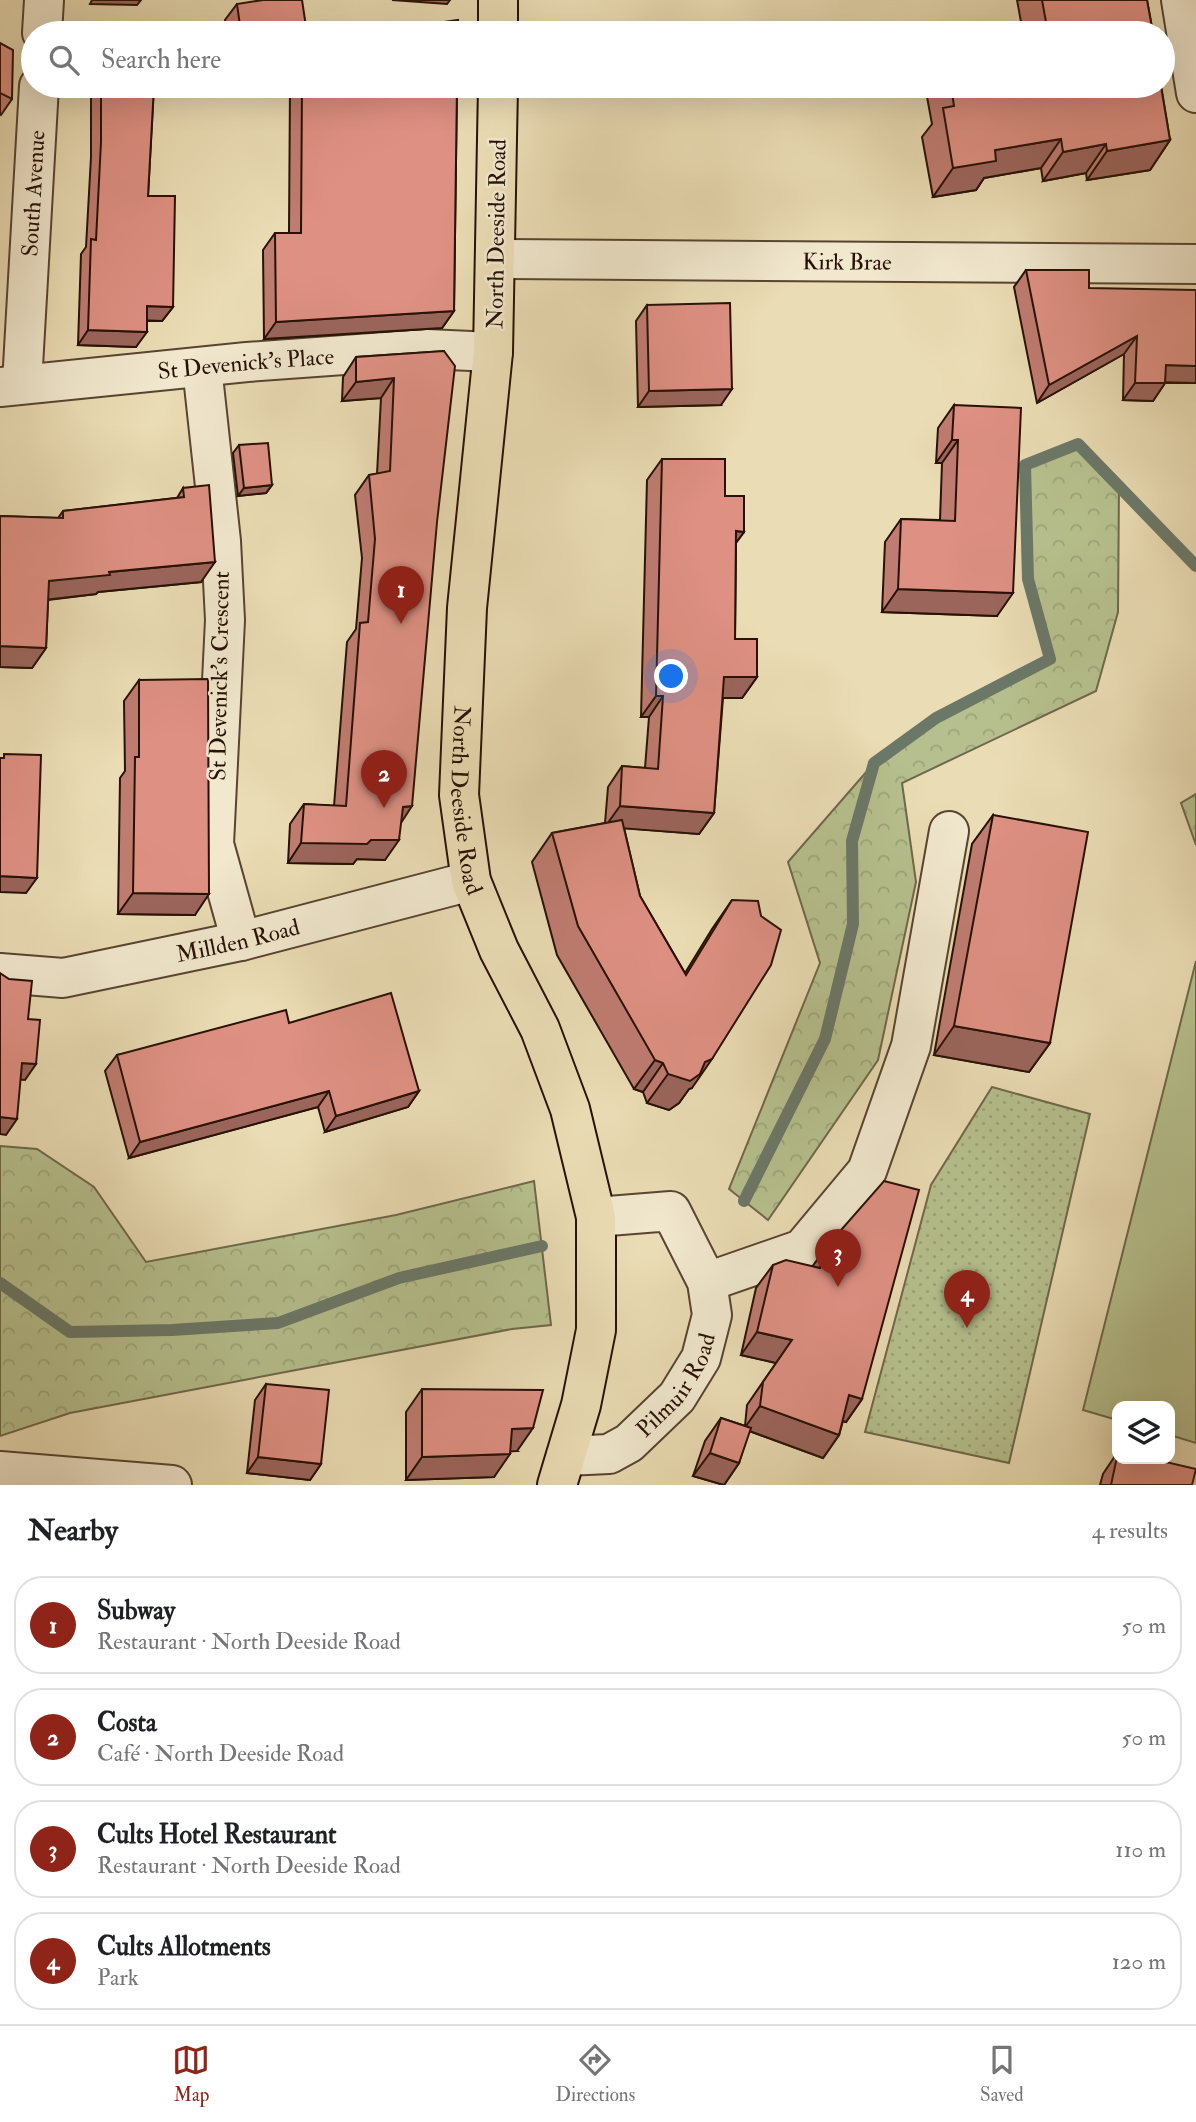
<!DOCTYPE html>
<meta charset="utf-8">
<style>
:root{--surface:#fff;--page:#f2f2f2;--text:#202124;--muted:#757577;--line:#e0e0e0;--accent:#8f2418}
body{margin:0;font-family:"IM FELL Double Pica",serif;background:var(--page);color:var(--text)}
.controls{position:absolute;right:21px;bottom:21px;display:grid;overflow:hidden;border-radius:14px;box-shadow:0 7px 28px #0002}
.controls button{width:63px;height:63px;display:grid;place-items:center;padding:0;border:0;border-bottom:2px solid var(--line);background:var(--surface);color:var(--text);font:35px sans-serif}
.you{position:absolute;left:672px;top:677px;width:24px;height:24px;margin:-18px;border:5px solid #fff;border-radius:50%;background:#1a73e8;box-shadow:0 0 0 10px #1a73e833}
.badge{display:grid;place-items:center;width:46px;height:46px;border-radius:50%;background:var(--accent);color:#fff;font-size:23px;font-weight:700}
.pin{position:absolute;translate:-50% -58px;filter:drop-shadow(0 2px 4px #0008)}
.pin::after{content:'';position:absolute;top:37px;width:24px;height:21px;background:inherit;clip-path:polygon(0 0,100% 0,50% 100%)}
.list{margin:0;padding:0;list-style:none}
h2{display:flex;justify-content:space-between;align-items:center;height:91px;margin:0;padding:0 28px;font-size:30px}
h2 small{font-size:23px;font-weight:400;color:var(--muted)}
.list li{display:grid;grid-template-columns:46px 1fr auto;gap:21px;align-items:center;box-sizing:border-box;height:98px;margin:0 14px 14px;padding:0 14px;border:2px solid var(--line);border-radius:28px}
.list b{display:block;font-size:26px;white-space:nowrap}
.list p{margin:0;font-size:23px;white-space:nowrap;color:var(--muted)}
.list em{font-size:23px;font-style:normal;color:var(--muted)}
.icon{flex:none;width:38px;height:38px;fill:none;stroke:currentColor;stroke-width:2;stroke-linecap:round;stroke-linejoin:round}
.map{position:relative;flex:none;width:1196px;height:1485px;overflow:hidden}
.search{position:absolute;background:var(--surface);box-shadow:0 7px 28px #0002;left:21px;right:21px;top:21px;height:77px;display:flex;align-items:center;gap:18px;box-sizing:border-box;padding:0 24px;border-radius:38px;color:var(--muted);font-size:26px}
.sheet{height:539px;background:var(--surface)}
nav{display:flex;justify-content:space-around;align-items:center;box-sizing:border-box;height:98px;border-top:2px solid var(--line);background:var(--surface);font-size:19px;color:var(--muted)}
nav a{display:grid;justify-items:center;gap:4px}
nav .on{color:var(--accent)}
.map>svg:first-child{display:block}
</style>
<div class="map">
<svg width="1196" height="1485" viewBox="0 0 1196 1485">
<defs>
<pattern id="green-dots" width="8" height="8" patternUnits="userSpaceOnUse" patternTransform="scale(1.75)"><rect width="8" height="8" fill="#b6c08e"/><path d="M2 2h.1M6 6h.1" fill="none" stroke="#9ca479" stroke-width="1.8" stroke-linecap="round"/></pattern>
<pattern id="forest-crowns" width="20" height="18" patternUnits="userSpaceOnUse" patternTransform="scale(1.75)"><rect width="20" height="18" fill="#b6c08e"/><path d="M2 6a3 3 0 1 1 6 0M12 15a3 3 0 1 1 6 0" fill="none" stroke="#9ca479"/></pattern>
</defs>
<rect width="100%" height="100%" fill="#eadcb4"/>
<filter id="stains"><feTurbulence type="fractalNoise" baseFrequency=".00286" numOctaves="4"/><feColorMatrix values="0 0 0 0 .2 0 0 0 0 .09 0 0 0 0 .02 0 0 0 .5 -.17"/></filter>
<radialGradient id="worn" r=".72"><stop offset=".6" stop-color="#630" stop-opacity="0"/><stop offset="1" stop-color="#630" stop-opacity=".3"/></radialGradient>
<path fill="url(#green-dots)" stroke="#6f684a" stroke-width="2" d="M 992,1087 L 1090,1114 L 1009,1463 L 865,1432 L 931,1185 Z"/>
<path fill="url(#forest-crowns)" stroke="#6f684a" stroke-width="2" d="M 1078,444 L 1119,483 L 1118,612 L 1096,691 L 902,783 L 916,882 L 878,1060 L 768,1220 L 729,1189 L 820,963 L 788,862 L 874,763 L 936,718 L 1049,659 L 1028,579 L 1025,465 Z
M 1196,794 L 1196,845 L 1181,803 Z
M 0,1146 L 37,1149 L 94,1187 L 146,1262 L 396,1215 L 534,1181 L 551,1325 L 512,1329 L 70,1413 L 0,1436 Z"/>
<path fill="#b6c08e" stroke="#6f684a" stroke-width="2" d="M 1196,961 L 1196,1443 L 1170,1435 L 1170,1406 L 1117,1406 L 1117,1420 L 1083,1410 Z"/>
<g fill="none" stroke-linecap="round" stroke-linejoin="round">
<path stroke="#6b7868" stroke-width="12" d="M 744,1201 L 825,1039 L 853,924 L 852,841 L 874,763 L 936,718 L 1050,659 L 1028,579 L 1025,465 L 1078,444 L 1196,566
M 0,1283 L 70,1332 L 172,1330 L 278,1323 L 399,1278 L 542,1246"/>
<g stroke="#584431" stroke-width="42">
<g id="minor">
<path d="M 1181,0 L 1196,93"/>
<path d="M 42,33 L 44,0"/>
<path id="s1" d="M 497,259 L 1196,264"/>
<path d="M 202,367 L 221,541 L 225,620 L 214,844 L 241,941"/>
<path id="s2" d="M 22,384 L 39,86"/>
<path id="s3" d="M 0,387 L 247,362 L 427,349 L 493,352"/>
<path id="s4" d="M 0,973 L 63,978 L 241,941 L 471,881"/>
<path d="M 707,1282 L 802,1249 L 867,1171 L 911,1046 L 949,831"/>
<path id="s5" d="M 566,1456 L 609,1454 L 629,1443 L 677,1397 L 701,1358 L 712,1315 L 707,1282 L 671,1211 L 596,1217"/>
<path d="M 0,1471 L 172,1485"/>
</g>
</g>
<g stroke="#281105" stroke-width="42">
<g id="major">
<path d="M 498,33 L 498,0"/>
<path id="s6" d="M 498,86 L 493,352 L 467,608 L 459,795 L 471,881 L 499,950 L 540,1029 L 570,1109 L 596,1217 L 596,1330 L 581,1405 L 557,1485"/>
</g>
</g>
<use href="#minor" stroke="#f1e8ce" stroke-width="38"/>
<use href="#major" stroke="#eadcb4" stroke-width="38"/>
</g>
<path fill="#bf7c71" stroke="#281105" stroke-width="2" d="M 1017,0 L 1147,0 L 1153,33 L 1023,33 Z
M 237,4 L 307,33 L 228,33 L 225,20 Z
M 0,43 L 12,99 L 1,115 L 0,114 Z
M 91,86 L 154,86 L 148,196 L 173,307 L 162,321 L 147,321 L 136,347 L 78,345 L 81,254 L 86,247 L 91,157 Z
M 290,86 L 457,86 L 454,311 L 442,328 L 264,339 L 263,250 L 275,233 L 289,233 Z
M 925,86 L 1161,86 L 1170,140 L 1150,170 L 1087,180 L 1086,173 L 1043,181 L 1041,168 L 984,178 L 976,190 L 933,197 L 922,137 L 932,124 Z
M 1026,270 L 1089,288 L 1196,383 L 1165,383 L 1153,401 L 1123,400 L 1124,354 L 1037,403 L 1014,287 Z
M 647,305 L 721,405 L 638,407 L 636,321 Z
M 444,351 L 401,822 L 385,860 L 357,859 L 353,864 L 288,863 L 290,824 L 304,804 L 334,806 L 347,642 L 356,629 L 362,558 L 355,495 L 369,475 L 377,474 L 381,398 L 342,401 L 343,377 L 356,357 Z
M 954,405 L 997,616 L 882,612 L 885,542 L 901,519 L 940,520 L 942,463 L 936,463 L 938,428 Z
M 239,445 L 272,485 L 266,493 L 238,496 L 233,453 Z
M 662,459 L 725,496 L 744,532 L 736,543 L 735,639 L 757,677 L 742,698 L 723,698 L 714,813 L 699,834 L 624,828 L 640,896 L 685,973 L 712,929 L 732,900 L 692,1088 L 689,1089 L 679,1103 L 669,1110 L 647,1103 L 643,1092 L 634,1089 L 557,955 L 532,862 L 552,833 L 605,823 L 608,787 L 622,766 L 645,768 L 649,717 L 641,717 L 647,480 Z
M 183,488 L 201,582 L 98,592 L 96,594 L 48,600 L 46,648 L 32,668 L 0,667 L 0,516 L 58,518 L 63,511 L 177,498 Z
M 139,680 L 195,915 L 118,914 L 120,778 L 125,771 L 124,701 Z
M 993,815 L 1050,1043 L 1029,1072 L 934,1055 L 972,844 Z
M 289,1023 L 419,1091 L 408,1107 L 325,1132 L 318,1107 L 129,1158 L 105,1071 L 117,1055 Z
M 827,1246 L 862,1399 L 846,1422 L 843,1421 L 839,1435 L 823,1458 L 749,1431 L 739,1463 L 724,1485 L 693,1476 L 705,1441 L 721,1418 L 745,1426 L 747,1405 L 776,1363 L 741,1355 L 756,1288 L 773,1265 L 812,1267 Z
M 266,1384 L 321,1464 L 310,1480 L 247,1473 L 255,1400 Z
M 422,1389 L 517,1451 L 510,1451 L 494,1477 L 406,1480 L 406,1412 Z
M 1117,1453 L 1117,1459 L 1192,1485 L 1100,1485 L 1103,1474 Z"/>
<path fill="#9b655c" stroke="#281105" stroke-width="2" d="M 92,0 L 141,0 L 137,5 L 90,4 Z
M 392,0 L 450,0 L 447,4 Z
M 1061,139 L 1041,168 L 984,178 L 976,190 L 933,197 L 953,168 L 995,150 Z
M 1170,140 L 1150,170 L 1087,180 L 1107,151 Z
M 1106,144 L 1086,173 L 1043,181 L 1063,152 Z
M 147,306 L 173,307 L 162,321 L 137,320 Z
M 454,311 L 442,328 L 264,339 L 276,322 Z
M 88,330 L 147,332 L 136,347 L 78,345 Z
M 1137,336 L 1124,354 L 1037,403 L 1049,385 Z
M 1166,365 L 1196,366 L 1196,383 L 1153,382 Z
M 394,378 L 381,398 L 342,401 L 356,382 Z
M 1135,383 L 1165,383 L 1153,401 L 1123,400 Z
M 732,389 L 721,405 L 638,407 L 649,391 Z
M 952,440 L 958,440 L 942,463 L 936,463 Z
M 272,485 L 266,493 L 238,496 L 244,488 Z
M 736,531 L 744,532 L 729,552 Z
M 215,562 L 201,582 L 98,592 L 96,594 L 35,601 L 49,581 L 109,572 Z
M 898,589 L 1013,593 L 997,616 L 882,612 Z
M 0,646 L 46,648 L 32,668 L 0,667 Z
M 724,677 L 757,677 L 742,698 L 710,698 Z
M 656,696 L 663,696 L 649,717 L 641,717 Z
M 412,806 L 399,826 L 403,807 Z
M 620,806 L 714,813 L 699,834 L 605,827 Z
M 371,840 L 399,840 L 385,860 L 357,859 L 353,864 L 288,863 L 301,843 Z
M 0,876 L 37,878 L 26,893 L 0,892 Z
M 133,893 L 209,894 L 195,915 L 118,914 Z
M 954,1026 L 1050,1043 L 1029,1072 L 934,1055 Z
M 712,1059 L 692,1088 L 689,1089 L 679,1103 L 669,1110 L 647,1103 L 668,1074 Z
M 655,1060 L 663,1063 L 643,1092 L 634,1089 Z
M 22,1063 L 36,1064 L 25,1080 L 11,1079 Z
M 329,1091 L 318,1107 L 129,1158 L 140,1142 Z
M 419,1091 L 408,1107 L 325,1132 L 336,1116 Z
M 0,1117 L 17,1119 L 6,1135 L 0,1134 Z
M 757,1332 L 792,1340 L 776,1363 L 741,1355 Z
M 849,1395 L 862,1399 L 846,1422 L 833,1418 Z
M 760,1406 L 839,1435 L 823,1458 L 744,1429 Z
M 533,1428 L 517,1451 L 496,1452 L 512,1429 Z
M 710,1453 L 739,1463 L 724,1485 L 693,1476 Z
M 510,1454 L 494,1477 L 406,1480 L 422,1457 Z
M 258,1457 L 321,1464 L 310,1480 L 247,1473 Z"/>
<path fill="#de9083" stroke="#281105" stroke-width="2" d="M 263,0 L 302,0 L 307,33 L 241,33 L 237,4 Z
M 1042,0 L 1147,0 L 1153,33 L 1048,33 Z
M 458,20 L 458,33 L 370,33 Z
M 0,43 L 13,50 L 12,99 L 0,93 Z
M 101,86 L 154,86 L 148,196 L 175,196 L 173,307 L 147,306 L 147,332 L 88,330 L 91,239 L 96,240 L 101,142 Z
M 302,86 L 457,86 L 454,311 L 276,322 L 275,233 L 301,233 Z
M 951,86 L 1161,86 L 1170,140 L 1107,151 L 1106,144 L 1063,152 L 1061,139 L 995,150 L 996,161 L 953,168 L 943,108 L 954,106 Z
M 1026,270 L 1089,270 L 1089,288 L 1196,290 L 1196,366 L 1166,365 L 1165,383 L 1135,383 L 1137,336 L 1049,385 Z
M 730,303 L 732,389 L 649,391 L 647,305 Z
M 444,351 L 455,366 L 437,522 L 412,806 L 403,807 L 399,840 L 371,840 L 367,844 L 301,843 L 304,804 L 346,806 L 360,623 L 368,622 L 375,539 L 369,475 L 390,471 L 394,378 L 356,382 L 356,357 Z
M 954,405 L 1021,408 L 1013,593 L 898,589 L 901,519 L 955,521 L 958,440 L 952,440 Z
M 268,443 L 272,485 L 244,488 L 239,445 Z
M 662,459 L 725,459 L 725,496 L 744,496 L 744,532 L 736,531 L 735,639 L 757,639 L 757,677 L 724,677 L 714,813 L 620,806 L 622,766 L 658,769 L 663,696 L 656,696 Z
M 209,485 L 215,562 L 109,572 L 110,575 L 49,581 L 46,648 L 0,646 L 0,516 L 63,518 L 63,511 L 184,497 L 183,488 Z
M 208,679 L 209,894 L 133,893 L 135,757 L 139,757 L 139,680 Z
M 4,754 L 41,755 L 37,878 L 0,876 L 0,758 L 4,758 Z
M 993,815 L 1088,832 L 1050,1043 L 954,1026 Z
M 622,820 L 640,896 L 686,975 L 732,900 L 758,901 L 761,916 L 781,930 L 771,965 L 712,1059 L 705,1062 L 700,1074 L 690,1081 L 668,1074 L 663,1063 L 655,1060 L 578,926 L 552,833 Z
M 0,973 L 9,979 L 32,981 L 28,1019 L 40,1020 L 36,1064 L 22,1063 L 17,1119 L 0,1117 Z
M 391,993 L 419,1091 L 336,1116 L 329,1091 L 140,1142 L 117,1055 L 286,1010 L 289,1023 Z
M 884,1181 L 919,1190 L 862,1399 L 849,1395 L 839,1435 L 760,1406 L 763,1382 L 792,1340 L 757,1332 L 773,1265 L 786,1260 L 820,1268 L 827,1246 Z
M 266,1384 L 329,1390 L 321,1464 L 258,1457 Z
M 422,1389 L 543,1390 L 533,1428 L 512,1429 L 510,1454 L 422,1457 Z
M 721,1418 L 751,1428 L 739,1463 L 710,1453 Z
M 1117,1457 L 1117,1459 L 1153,1459 L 1196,1469 L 1192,1485 L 1111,1485 Z"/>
<g text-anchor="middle" stroke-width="5" stroke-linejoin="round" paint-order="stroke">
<g font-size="23" fill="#281105" stroke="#f1e8ce">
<text dy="8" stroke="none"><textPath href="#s2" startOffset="191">South Avenue</textPath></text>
<text transform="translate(496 234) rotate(-89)" y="8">North Deeside Road</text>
<text dy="8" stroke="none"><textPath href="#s1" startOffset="350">Kirk Brae</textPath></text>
<text dy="8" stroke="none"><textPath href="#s3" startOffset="247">St Devenick's Place</textPath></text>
<text transform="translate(219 676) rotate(-89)" y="8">St Devenick's Crescent</text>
<text dy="8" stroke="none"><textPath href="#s6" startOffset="716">North Deeside Road</textPath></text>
<text dy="8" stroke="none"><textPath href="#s4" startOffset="242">Millden Road</textPath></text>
<text dy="8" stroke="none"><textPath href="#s5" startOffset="142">Pilmuir Road</textPath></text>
</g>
</g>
<rect width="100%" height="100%" filter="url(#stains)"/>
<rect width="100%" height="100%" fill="url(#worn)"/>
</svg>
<div class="controls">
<button><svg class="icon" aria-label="layers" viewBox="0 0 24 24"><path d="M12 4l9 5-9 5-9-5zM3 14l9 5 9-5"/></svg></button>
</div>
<div class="you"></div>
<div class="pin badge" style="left:401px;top:624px">1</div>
<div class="pin badge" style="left:384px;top:808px">2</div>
<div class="pin badge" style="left:838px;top:1287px">3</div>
<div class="pin badge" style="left:967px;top:1328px">4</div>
<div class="search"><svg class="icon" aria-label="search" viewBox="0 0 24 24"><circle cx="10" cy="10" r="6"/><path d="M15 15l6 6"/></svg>Search here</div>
</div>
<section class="sheet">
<h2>Nearby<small>4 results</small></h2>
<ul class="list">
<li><span class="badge">1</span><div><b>Subway</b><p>Restaurant · North Deeside Road</p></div><em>50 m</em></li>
<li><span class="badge">2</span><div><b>Costa</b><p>Café · North Deeside Road</p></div><em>50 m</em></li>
<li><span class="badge">3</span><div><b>Cults Hotel Restaurant</b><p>Restaurant · North Deeside Road</p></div><em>110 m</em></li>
<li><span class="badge">4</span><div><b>Cults Allotments</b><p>Park</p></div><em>120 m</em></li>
</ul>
</section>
<nav>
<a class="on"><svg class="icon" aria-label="map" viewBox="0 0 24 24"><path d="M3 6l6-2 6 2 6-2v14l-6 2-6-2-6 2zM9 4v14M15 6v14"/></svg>Map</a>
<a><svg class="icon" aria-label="directions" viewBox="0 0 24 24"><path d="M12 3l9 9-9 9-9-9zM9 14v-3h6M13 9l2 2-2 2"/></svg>Directions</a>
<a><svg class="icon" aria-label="saved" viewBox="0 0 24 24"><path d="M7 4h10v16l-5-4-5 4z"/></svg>Saved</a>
</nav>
